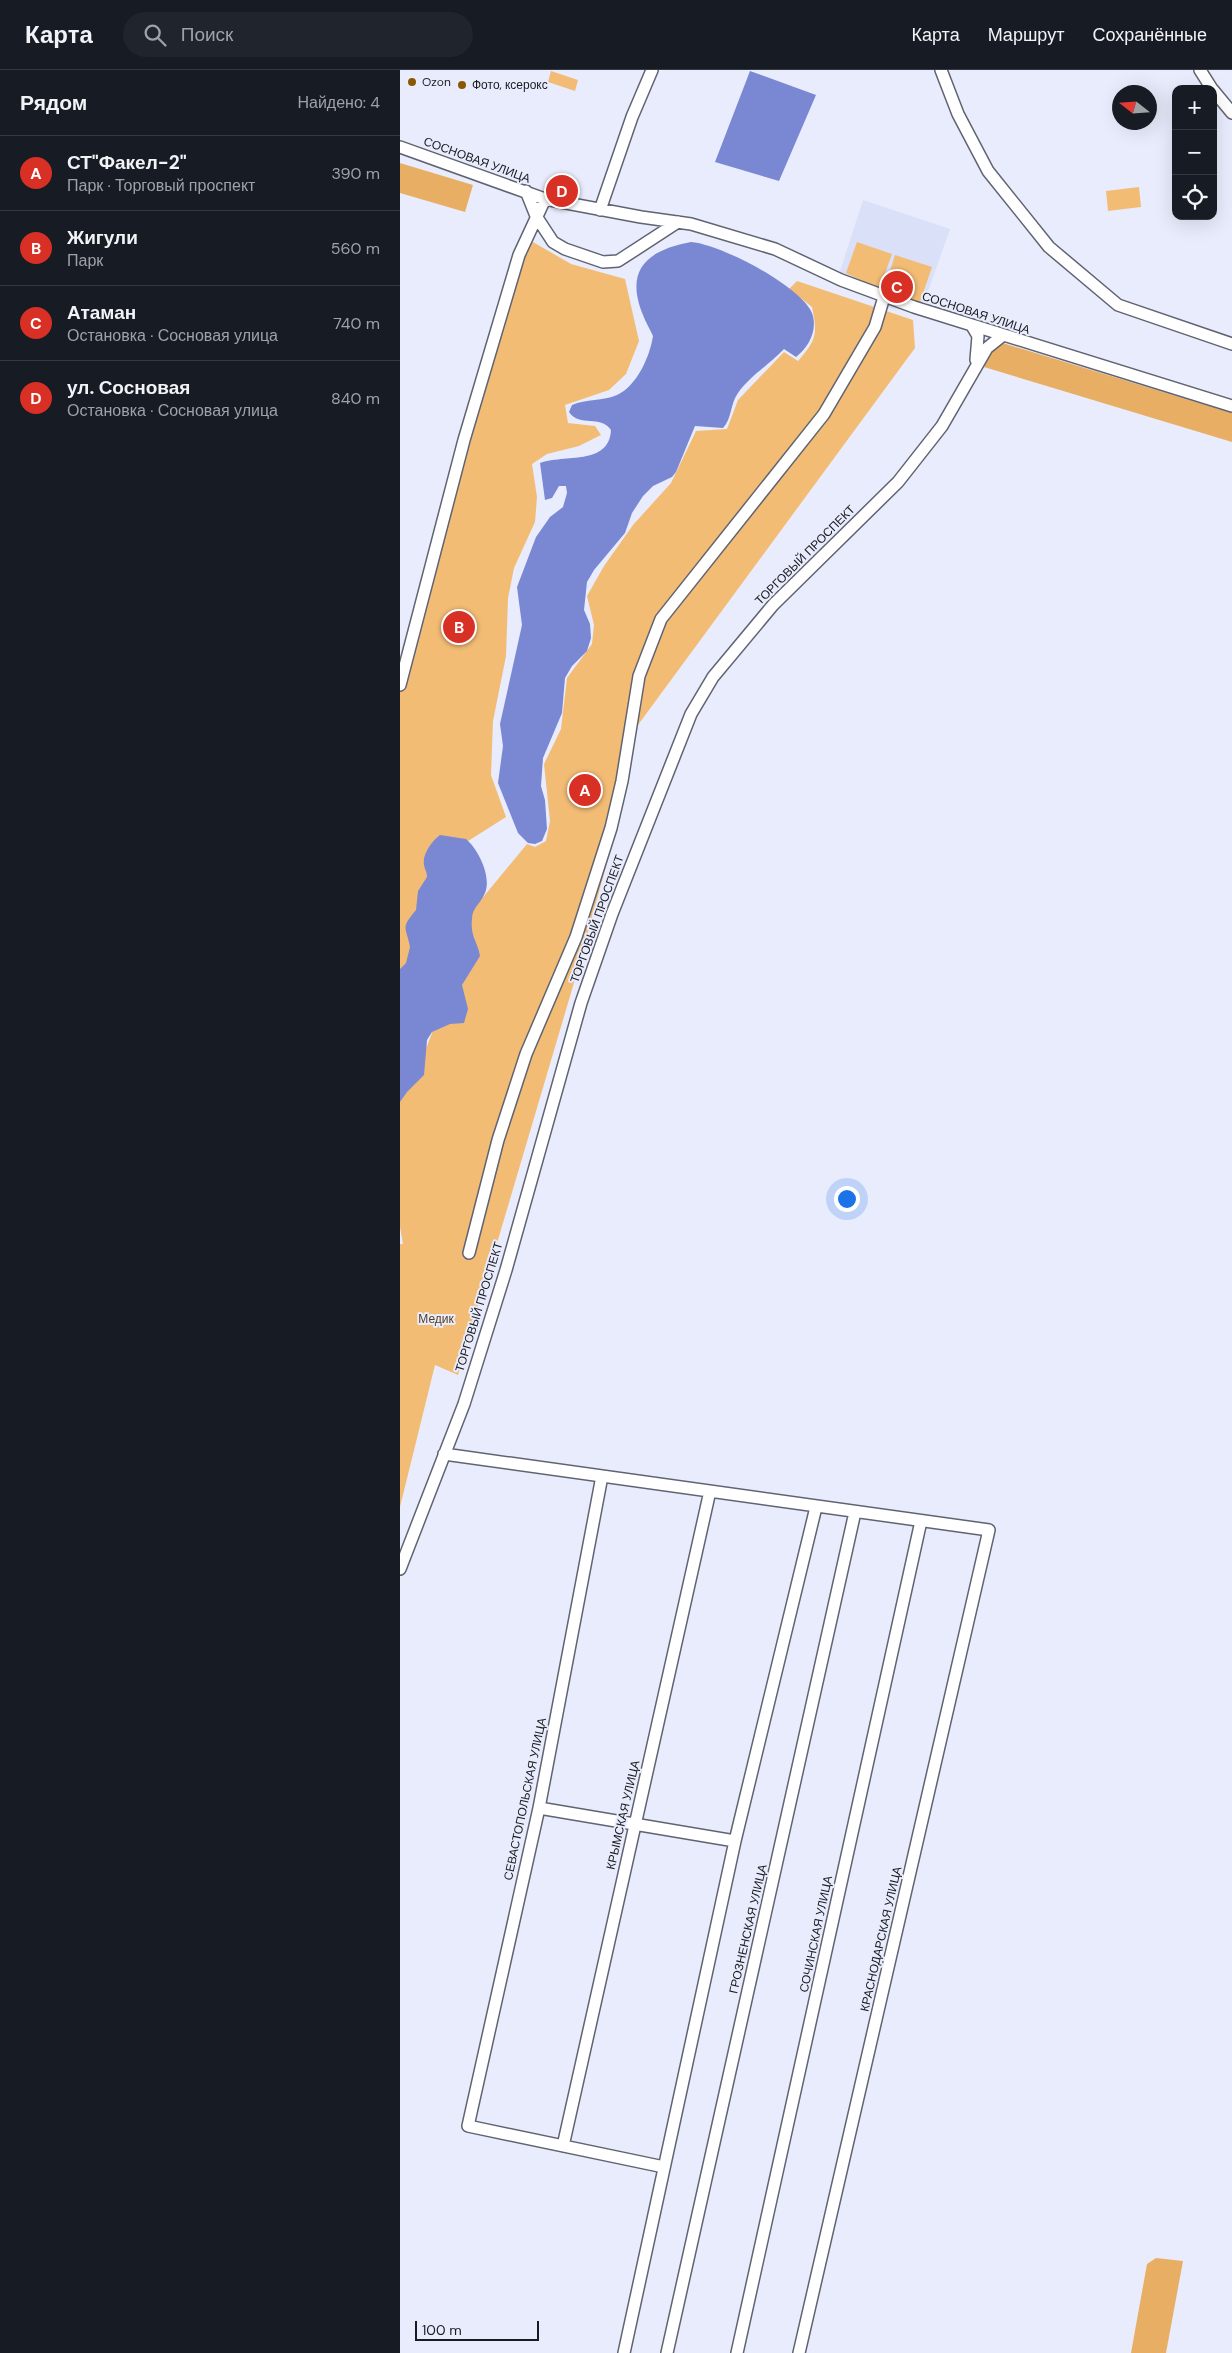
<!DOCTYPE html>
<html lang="ru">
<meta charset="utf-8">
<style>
:root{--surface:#171b24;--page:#20242c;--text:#f1f3f6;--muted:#9ea1a6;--line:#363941;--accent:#d93025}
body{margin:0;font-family:"DM Sans",sans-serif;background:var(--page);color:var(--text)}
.controls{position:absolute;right:15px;top:15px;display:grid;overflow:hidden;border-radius:10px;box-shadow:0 5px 20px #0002}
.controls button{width:45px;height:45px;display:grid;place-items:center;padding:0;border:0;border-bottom:1px solid var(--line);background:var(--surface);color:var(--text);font:25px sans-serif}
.compass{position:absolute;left:712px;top:15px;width:45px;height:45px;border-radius:50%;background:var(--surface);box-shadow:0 5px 20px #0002;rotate:287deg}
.scale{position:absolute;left:15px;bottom:12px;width:124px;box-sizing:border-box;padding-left:5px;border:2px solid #1a1b20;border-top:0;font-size:14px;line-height:18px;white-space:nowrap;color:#1a1b20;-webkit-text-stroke:4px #e8ecfc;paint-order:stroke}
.you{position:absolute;left:446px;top:1128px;width:18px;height:18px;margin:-12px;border:4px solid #fff;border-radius:50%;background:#1a73e8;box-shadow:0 0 0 8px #1a73e833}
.badge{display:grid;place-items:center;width:32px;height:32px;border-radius:50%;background:var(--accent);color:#fff;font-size:16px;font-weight:700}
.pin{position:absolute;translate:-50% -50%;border:2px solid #fff;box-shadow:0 1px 5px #0006}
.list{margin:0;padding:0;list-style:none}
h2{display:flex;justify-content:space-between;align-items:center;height:65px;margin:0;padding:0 20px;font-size:21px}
h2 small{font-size:16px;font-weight:400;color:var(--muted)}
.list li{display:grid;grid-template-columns:32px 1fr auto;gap:15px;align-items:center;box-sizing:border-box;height:75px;padding:0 20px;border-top:1px solid var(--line)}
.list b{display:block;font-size:19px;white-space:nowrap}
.list p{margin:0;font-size:16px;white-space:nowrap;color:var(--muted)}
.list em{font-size:16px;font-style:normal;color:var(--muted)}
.icon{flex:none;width:28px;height:28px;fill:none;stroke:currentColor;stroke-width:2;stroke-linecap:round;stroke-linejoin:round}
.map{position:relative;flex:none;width:832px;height:2283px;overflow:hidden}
header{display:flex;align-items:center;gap:30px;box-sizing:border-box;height:70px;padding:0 25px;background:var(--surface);border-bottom:1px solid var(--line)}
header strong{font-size:24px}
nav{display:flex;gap:28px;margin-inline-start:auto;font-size:18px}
.search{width:350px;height:45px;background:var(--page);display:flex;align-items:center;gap:12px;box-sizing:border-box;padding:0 18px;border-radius:28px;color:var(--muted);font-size:19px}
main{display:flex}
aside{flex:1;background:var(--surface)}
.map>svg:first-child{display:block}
</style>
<header>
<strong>Карта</strong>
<div class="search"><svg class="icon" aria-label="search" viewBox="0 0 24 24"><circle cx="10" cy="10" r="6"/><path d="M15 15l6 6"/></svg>Поиск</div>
<nav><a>Карта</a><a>Маршрут</a><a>Сохранённые</a></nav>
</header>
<main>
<aside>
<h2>Рядом<small>Найдено: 4</small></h2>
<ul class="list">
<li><span class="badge">A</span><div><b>СТ&quot;Факел-2&quot;</b><p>Парк · Торговый проспект</p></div><em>390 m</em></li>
<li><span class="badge">B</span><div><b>Жигули</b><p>Парк</p></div><em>560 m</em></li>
<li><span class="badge">C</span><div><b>Атаман</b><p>Остановка · Сосновая улица</p></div><em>740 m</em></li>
<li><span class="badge">D</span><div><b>ул. Сосновая</b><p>Остановка · Сосновая улица</p></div><em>840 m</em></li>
</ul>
</aside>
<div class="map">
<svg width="832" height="2283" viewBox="0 0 832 2283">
<rect width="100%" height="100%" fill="#e8ecfc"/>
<path fill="#dae0f7" d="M 463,130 L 550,159 L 522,238 L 437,211 Z"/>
<path fill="#f3bc75" d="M 151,1 L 178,10 L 175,21 L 148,12 Z
M 739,117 L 741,137 L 708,141 L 706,121 Z
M 126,168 L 171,194 L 225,209 L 239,271 L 226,304 L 209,320 L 165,335 L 168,353 L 195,356 L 201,365 L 179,376 L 147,384 L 132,394 L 137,427 L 135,452 L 114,498 L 108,528 L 106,586 L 93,651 L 91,705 L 106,747 L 65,773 L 29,803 L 13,885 L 0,903 L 0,597 Z
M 457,172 L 492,184 L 480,217 L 476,218 L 446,203 Z
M 495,185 L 532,197 L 520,232 L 509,229 L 502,220 L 503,216 L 492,213 L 490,216 L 485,217 Z
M 397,211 L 513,250 L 515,278 L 235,659 L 220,745 L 176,906 L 58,1305 L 35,1295 L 0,1437 L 0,1174 L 3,1174 L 0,1157 L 0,1022 L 27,976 L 37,950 L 64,934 L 61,913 L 61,854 L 127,774 L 135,777 L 146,771 L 150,751 L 144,694 L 161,659 L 167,608 L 192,574 L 194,555 L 187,526 L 204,496 L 233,455 L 271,413 L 296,361 L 327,359 L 338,330 L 384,282 L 398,291 C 416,270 418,265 412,237 L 389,219 Z"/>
<path fill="#e8af64" d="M 0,93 L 73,115 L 65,142 L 0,123 Z
M 596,271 L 832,343 L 832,372 L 584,297 Z
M 756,2188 L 783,2191 L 766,2283 L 731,2283 L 747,2194 Z"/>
<path fill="#7a88d3" d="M 350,1 L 416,25 L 379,111 L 315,92 Z
M 291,172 C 320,174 401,216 412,243 C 418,260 409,277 396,287 L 384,279 C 369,295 351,305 338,323 C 330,334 332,349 323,358 L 295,356 L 276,402 L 272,407 L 253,416 L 243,426 L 232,443 L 225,463 L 194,500 L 187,512 L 184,540 L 190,554 L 191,568 L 187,581 L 172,596 L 165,608 L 162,643 L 143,688 L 141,716 L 145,730 L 147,759 L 142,771 L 135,774 L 128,773 L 118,763 L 98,713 L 103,676 L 100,654 L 122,555 L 117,517 L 136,467 L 150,447 L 163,437 L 167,423 L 166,416 L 159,416 L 152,428 L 145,430 L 140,393 C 164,384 209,396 211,360 C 200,344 180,358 169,342 L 172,335 C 186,329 203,331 217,325 C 237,316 250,286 253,266 C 250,259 246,253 243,245 C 224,199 248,180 291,172 Z
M 40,765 L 66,769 C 79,780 93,809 84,825 C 80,834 72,838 72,849 C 70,867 78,872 80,886 L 62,915 L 68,939 L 64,953 L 50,954 L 32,962 L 27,970 L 24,1005 L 7,1022 L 0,1032 L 0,899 L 6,893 L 10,877 C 6,856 0,859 16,840 L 18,821 L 27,807 C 27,802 25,800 24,795 C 22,784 32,771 40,765 Z"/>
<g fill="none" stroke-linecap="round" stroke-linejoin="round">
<g stroke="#606371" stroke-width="14">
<path id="minor" d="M 541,0 L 558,44 L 588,101 L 649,177 L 718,235 L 832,274
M 800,0 L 812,19
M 813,20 L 832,43
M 0,77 L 145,129 L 241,147 L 291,154 L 375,179 L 441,210 L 514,237 L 832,336
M 126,121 L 136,146 L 153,172 L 165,179 L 203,192 L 218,191 L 278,152
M 200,140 L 232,47 L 252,0
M 572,256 L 578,266 L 576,290
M 0,615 L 64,370 L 119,185 L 145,129
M 69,1183 L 98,1070 L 126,984 L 176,867 L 211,758 L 222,711 L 239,606 L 261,549 L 424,344 L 475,257 L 484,227
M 44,1384 L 589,1460 L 399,2283
M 202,1406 L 139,1738 L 68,2056 L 264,2097
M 0,1499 L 64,1334 L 106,1200 L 181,933 L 212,844 L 291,644 L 313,607 L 373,535 L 498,412 L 542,356 L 587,278 L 602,266
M 139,1738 L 335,1771
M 163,2076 L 310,1421
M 224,2283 L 335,1771 L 416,1437
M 267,2283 L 455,1442
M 337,2283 L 521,1451"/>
</g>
<use href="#minor" stroke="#fff" stroke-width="11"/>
</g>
<g fill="#895800" stroke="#e8ecfc" stroke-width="2">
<circle cx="12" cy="12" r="5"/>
<circle cx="62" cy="15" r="5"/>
</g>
<g text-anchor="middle" stroke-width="4" stroke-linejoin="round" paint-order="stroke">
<g font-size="12" fill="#1a1b20" stroke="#e8ecfc" text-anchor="start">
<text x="22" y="16">Ozon</text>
<text x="72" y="19">Фото, ксерокс</text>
</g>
<g font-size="12" fill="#1a1b20" stroke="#e8ecfc">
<text transform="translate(77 90) rotate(20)" y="4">СОСНОВАЯ УЛИЦА</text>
<text transform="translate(576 243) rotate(18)" y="4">СОСНОВАЯ УЛИЦА</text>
<text transform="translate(405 485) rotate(-45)" y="4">ТОРГОВЫЙ ПРОСПЕКТ</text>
<text transform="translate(197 849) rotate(-70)" y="4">ТОРГОВЫЙ ПРОСПЕКТ</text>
<text transform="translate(79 1237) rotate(-73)" y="4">ТОРГОВЫЙ ПРОСПЕКТ</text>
<text transform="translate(125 1729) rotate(-78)" y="4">СЕВАСТОПОЛЬСКАЯ УЛИЦА</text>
<text transform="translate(223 1745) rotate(-77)" y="4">КРЫМСКАЯ УЛИЦА</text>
<text transform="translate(348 1859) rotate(-77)" y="4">ГРОЗНЕНСКАЯ УЛИЦА</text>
<text transform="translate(416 1864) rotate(-78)" y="4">СОЧИНСКАЯ УЛИЦА</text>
<text transform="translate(481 1869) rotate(-77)" y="4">КРАСНОДАРСКАЯ УЛИЦА</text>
</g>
<g font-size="12" fill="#563e1e" stroke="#e8ecfc">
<text x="36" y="1253">Медик</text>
</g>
</g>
</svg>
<div class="controls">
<button>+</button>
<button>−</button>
<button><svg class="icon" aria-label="locate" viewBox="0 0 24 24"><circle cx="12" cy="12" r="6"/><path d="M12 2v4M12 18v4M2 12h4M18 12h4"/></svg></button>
</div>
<svg class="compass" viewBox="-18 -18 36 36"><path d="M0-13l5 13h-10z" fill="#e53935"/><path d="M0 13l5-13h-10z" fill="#9ea1a6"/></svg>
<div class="scale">100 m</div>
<div class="you"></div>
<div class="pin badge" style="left:185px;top:720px">A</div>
<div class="pin badge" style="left:59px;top:557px">B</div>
<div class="pin badge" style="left:497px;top:217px">C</div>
<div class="pin badge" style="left:162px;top:121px">D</div>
</div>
</main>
